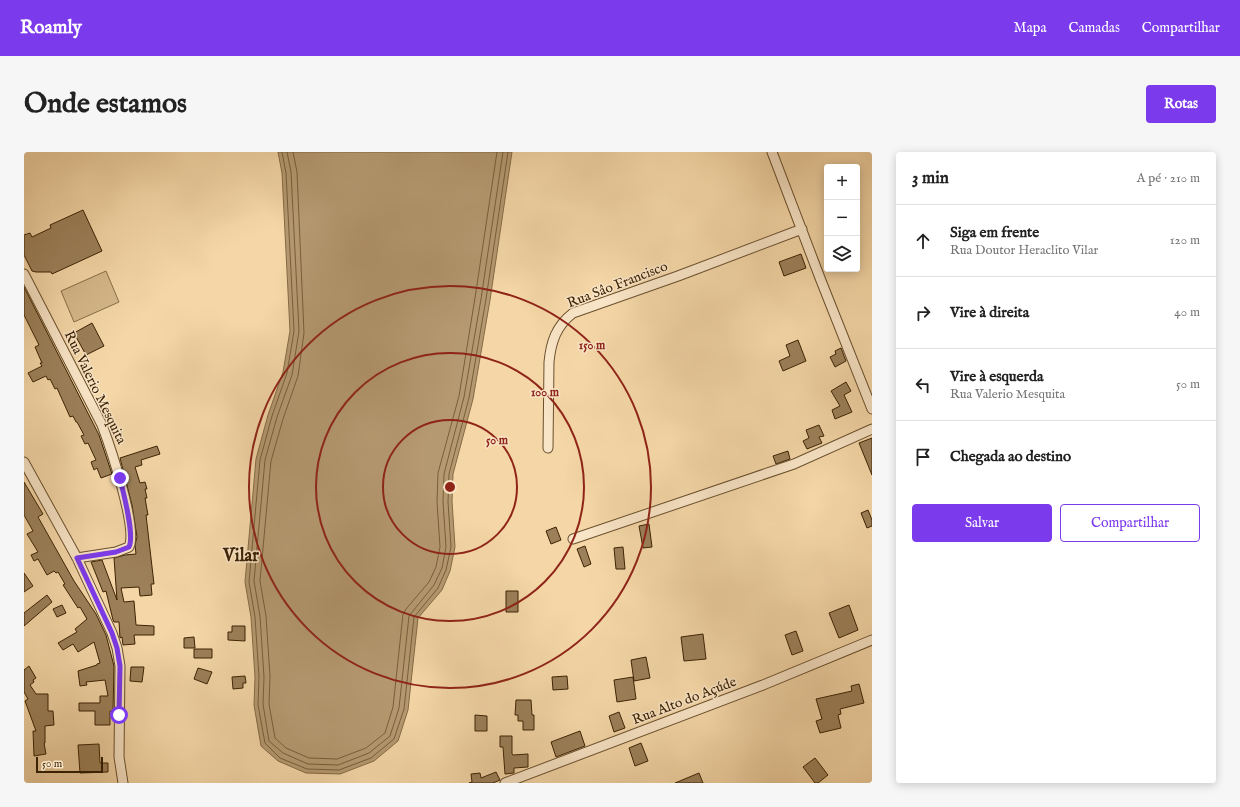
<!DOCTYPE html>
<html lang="pt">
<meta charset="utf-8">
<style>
:root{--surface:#fff;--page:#f6f6f6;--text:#222;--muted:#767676;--line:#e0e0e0;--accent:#7c3aed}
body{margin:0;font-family:"IM FELL English",serif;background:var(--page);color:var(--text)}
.controls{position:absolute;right:12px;top:12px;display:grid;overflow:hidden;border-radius:4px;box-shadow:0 2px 10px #0003}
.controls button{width:36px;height:36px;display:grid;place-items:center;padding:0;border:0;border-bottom:1px solid var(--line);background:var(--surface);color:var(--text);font:20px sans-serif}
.scale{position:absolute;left:12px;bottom:10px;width:67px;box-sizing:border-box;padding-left:4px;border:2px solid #3c2304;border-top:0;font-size:11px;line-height:14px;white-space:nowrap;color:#3c2304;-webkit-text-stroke:3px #f8e4c6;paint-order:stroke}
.stop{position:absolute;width:12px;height:12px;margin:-9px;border:3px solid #7c3aed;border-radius:50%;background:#fff}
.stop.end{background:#7c3aed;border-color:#fff;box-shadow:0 1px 4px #0008}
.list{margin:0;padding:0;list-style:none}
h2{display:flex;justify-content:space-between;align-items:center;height:52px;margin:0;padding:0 16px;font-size:17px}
h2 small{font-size:13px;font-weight:400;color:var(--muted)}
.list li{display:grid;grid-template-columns:26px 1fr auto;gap:12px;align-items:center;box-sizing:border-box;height:72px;padding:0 16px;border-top:1px solid var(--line)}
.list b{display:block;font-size:15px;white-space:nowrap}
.list p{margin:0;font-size:13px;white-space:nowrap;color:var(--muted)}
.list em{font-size:13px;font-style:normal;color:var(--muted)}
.actions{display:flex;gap:8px;padding:12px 16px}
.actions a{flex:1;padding:9px 0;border:1px solid var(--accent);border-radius:4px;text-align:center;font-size:14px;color:var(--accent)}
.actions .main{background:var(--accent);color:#fff}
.icon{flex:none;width:22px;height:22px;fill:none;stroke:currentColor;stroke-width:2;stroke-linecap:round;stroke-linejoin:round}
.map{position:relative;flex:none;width:848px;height:631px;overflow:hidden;border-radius:4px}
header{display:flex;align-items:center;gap:24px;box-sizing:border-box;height:56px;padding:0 20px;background:var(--accent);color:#fff}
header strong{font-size:19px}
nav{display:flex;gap:22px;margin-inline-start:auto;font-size:14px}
.intro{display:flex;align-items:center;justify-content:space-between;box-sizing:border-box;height:96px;padding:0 24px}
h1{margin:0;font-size:28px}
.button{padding:10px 18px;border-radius:4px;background:var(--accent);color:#fff;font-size:14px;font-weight:700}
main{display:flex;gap:24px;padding:0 24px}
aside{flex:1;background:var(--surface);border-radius:4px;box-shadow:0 2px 10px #0003}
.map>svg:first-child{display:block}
</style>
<header>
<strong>Roamly</strong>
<nav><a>Mapa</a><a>Camadas</a><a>Compartilhar</a></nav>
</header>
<div class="intro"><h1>Onde estamos</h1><a class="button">Rotas</a></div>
<main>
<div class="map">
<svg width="848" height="631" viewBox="0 0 848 631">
<rect width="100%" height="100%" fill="#f4d6a7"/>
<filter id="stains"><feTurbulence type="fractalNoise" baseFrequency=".005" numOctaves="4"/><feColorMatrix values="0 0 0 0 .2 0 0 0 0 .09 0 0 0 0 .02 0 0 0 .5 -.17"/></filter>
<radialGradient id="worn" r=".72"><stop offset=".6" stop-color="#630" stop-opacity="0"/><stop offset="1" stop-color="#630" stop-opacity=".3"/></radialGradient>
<path fill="#d5b88b" stroke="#886e48" d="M 82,119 L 95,150 L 50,170 L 37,139 Z"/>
<path fill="#b59970" stroke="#856a45" d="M 254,0 L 488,0 L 466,148 L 449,247 L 429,322 L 428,349 L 431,395 L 426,419 L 418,438 L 394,466 L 384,558 L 374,589 L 350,609 L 316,622 L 282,621 L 254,609 L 237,594 L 230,553 L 231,525 L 227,465 L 221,430 L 232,307 L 244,263 L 259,220 L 266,179 L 258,21 Z"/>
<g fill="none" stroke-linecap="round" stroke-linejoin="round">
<path stroke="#785e3a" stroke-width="1" d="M 258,0 L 262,21 L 270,179 L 263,221 L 248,264 L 236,308 L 225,430 L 231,465 L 235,525 L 234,553 L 241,591 L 256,606 L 283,617 L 315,618 L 347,606 L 370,587 L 380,557 L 390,465 L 414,436 L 422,418 L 427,395 L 424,350 L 425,322 L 445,246 L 462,147 L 484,0
M 263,0 L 267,20 L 275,179 L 268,223 L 253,265 L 241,308 L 230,429 L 236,464 L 240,525 L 239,552 L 245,589 L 259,601 L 284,612 L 314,613 L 345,601 L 366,584 L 375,556 L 385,464 L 410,433 L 418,416 L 422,395 L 419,350 L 420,322 L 440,245 L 457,147 L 479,0
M 269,0 L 273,20 L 280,181 L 274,224 L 259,267 L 247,309 L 236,429 L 242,464 L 246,524 L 245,552 L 251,586 L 262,596 L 285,606 L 313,607 L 342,596 L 361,581 L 369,555 L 379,462 L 382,457 L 405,430 L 412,415 L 416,395 L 413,350 L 414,321 L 435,244 L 451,146 L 473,0"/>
</g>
<path fill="#9c8059" stroke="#3c2304" d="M 59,58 L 78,99 L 28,122 L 27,120 L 12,120 L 8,119 L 0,103 L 0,83 L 6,81 L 8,85 L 27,76 L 26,73 Z
M 777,102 L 782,116 L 760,124 L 755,110 Z
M 0,135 L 75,283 L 88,322 L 77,326 L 73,316 L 70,318 L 67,310 L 72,308 L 64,291 L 61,292 L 57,284 L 60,283 L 53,270 L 52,270 L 49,264 L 46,265 L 33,236 L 31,237 L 26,227 L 24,228 L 22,224 L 9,230 L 4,221 L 18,214 L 16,211 L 18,211 L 11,195 L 15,193 L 0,163 Z
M 68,171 L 80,194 L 62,203 L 50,181 Z
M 774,188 L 782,209 L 759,219 L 755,209 L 766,204 L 762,193 Z
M 817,196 L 822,209 L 811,215 L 806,205 L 812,202 L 811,199 Z
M 822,230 L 827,239 L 820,243 L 828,260 L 811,267 L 808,258 L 816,254 L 807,239 Z
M 795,273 L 800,284 L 795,285 L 798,291 L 783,297 L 779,289 L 785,286 L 782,278 Z
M 848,286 L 848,323 L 835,291 Z
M 133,294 L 136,302 L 117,308 L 118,313 L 111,315 L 116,331 L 121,330 L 123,337 L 121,337 L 123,346 L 121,346 L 124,363 L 122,363 L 130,432 L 127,432 L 128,443 L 116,444 L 115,435 L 97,436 L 100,450 L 110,449 L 112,473 L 130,474 L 130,483 L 110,483 L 111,492 L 99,493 L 98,485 L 96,486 L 95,470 L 90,470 L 89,468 L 82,439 L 79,440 L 67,410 L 78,408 L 93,448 L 90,406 L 101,403 L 112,402 L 111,393 L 113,385 L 108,353 L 96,306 Z
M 764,299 L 766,307 L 752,312 L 749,304 Z
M 0,330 L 19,362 L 14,365 L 50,429 L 72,462 L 82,483 L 90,514 L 89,559 L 86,559 L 86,573 L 71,573 L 71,559 L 55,559 L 55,551 L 76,551 L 76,544 L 84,544 L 81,528 L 62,530 L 63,533 L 56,534 L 54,519 L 73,513 L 73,512 L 76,511 L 70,490 L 54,500 L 49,492 L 39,498 L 34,491 L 53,480 L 51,477 L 63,467 L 56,455 L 54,456 L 41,436 L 39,433 L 41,432 L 34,420 L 32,421 L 30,419 L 23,423 L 14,407 L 10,409 L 7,403 L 14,400 L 3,382 L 9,379 L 0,363 Z
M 844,358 L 848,368 L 848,374 L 843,376 L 837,361 Z
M 625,372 L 628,395 L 619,396 L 615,374 Z
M 532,375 L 537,388 L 527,392 L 522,379 Z
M 561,394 L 567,412 L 560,415 L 553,397 Z
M 599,395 L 601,417 L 592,417 L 590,396 Z
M 0,421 L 9,434 L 0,440 Z
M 482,439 L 494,439 L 494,460 L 482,460 Z
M 23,443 L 28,450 L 0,474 L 0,461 Z
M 38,453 L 42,461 L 33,465 L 29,457 Z
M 825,453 L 834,478 L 815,486 L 805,461 Z
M 208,474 L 221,474 L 221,489 L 204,488 L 204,480 L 208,480 Z
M 772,479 L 779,499 L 768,503 L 761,483 Z
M 679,482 L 682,507 L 660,509 L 657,485 Z
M 170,485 L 171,496 L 160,496 L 160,486 Z
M 170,497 L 188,497 L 188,506 L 170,506 Z
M 622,505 L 626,526 L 610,529 L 607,508 Z
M 5,514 L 12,526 L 9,528 L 10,530 L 6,533 L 12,542 L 24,542 L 24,559 L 29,559 L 30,573 L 21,574 L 21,591 L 20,591 L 22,602 L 10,604 L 9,579 L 12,579 L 1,549 L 4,547 L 0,540 L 0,518 Z
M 107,515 L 120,515 L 118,530 L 106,529 Z
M 174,516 L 188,520 L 183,532 L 170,527 Z
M 221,524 L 222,531 L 219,531 L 219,536 L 209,537 L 208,525 Z
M 543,524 L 544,537 L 529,538 L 528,525 Z
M 609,525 L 612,547 L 593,550 L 590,528 Z
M 835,532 L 840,551 L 816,557 L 817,562 L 814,563 L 817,576 L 796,581 L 792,569 L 798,567 L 792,547 L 828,539 L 827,534 Z
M 492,548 L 507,548 L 508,563 L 510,563 L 510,578 L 499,578 L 499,569 L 494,569 L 494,563 L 491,563 Z
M 595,560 L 601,576 L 590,580 L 585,564 Z
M 451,563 L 463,564 L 463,579 L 451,579 Z
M 556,579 L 561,594 L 532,605 L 527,590 Z
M 476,584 L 488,584 L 488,602 L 489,603 L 504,602 L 504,615 L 490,616 L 490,621 L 481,622 L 479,595 L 476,595 Z
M 617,591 L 624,609 L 611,614 L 605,596 Z
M 75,592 L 76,611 L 84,611 L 84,620 L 56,621 L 54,593 Z
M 791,606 L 804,623 L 794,631 L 791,631 L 779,615 Z
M 472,620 L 476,628 L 469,631 L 445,631 L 448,630 L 447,622 L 456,621 L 457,626 Z
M 675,621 L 679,631 L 651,631 Z"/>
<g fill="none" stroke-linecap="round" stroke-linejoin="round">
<g stroke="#6a502d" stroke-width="11">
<path id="minor" d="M 748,0 L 796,126 L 848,257
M 0,122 L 78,273 C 86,294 114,377 105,395 L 92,400 L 53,406
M 524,296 L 525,210 C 527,190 532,174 549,161 L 654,124 L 778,77
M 0,310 L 53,406 L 88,481 L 93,496 L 96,514 L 95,605 L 99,631
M 549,387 L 770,312 L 848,277
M 481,631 L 739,533 L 848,488"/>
</g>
<use href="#minor" stroke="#f8e4c6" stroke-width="9"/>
</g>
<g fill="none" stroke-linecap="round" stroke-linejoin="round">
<path stroke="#7c3aed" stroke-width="5" d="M 95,563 L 96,514 L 93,496 L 88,481 L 53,406 L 92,400 L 105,395 C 111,383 99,340 96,326"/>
</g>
<g fill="none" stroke="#8f2418" stroke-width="2">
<circle cx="426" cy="335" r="67"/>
<circle cx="426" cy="335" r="134"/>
<circle cx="426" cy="335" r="201"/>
</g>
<g text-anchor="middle" stroke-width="3" stroke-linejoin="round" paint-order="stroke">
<g font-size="14" fill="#3c2304" stroke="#f8e4c6">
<text transform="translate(593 132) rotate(-21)" y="5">Rua Sâo Francisco</text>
<text transform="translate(72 235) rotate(64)" y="5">Rua Valerio Mesquita</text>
<text transform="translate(660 548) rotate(-21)" y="5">Rua Alto do Açúde</text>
</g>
<g font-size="18" font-weight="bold" fill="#3c2304" stroke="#f8e4c6">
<text x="217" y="409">Vilar</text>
</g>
</g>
<circle cx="426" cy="335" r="6" fill="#8f2418" stroke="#f8e4c6" stroke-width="2"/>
<g font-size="12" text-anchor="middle" font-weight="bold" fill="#8f2418" stroke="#f8e4c6" stroke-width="3" stroke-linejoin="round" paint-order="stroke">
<text x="568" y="197">150 m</text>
<text x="521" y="244">100 m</text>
<text x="473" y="292">50 m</text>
</g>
<rect width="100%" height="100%" filter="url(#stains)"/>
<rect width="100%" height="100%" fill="url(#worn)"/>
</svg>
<div class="controls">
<button>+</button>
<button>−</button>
<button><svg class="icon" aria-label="layers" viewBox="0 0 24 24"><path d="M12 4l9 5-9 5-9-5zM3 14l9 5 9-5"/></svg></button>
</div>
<div class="scale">50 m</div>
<div class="stop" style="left:95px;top:563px"></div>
<div class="stop end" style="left:96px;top:326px"></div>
</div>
<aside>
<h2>3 min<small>A pé · 210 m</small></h2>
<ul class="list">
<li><svg class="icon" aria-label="ahead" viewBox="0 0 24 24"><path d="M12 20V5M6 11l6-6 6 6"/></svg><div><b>Siga em frente</b><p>Rua Doutor Heraclito Vilar</p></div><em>120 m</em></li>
<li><svg class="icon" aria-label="right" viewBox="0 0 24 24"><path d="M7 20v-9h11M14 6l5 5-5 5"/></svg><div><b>Vire à direita</b></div><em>40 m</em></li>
<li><svg class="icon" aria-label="left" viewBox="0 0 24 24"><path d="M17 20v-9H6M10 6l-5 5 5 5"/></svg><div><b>Vire à esquerda</b><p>Rua Valerio Mesquita</p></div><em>50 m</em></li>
<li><svg class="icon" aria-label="arrive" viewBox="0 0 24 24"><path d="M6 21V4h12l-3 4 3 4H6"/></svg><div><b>Chegada ao destino</b></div></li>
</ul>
<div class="actions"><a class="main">Salvar</a><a>Compartilhar</a></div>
</aside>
</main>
